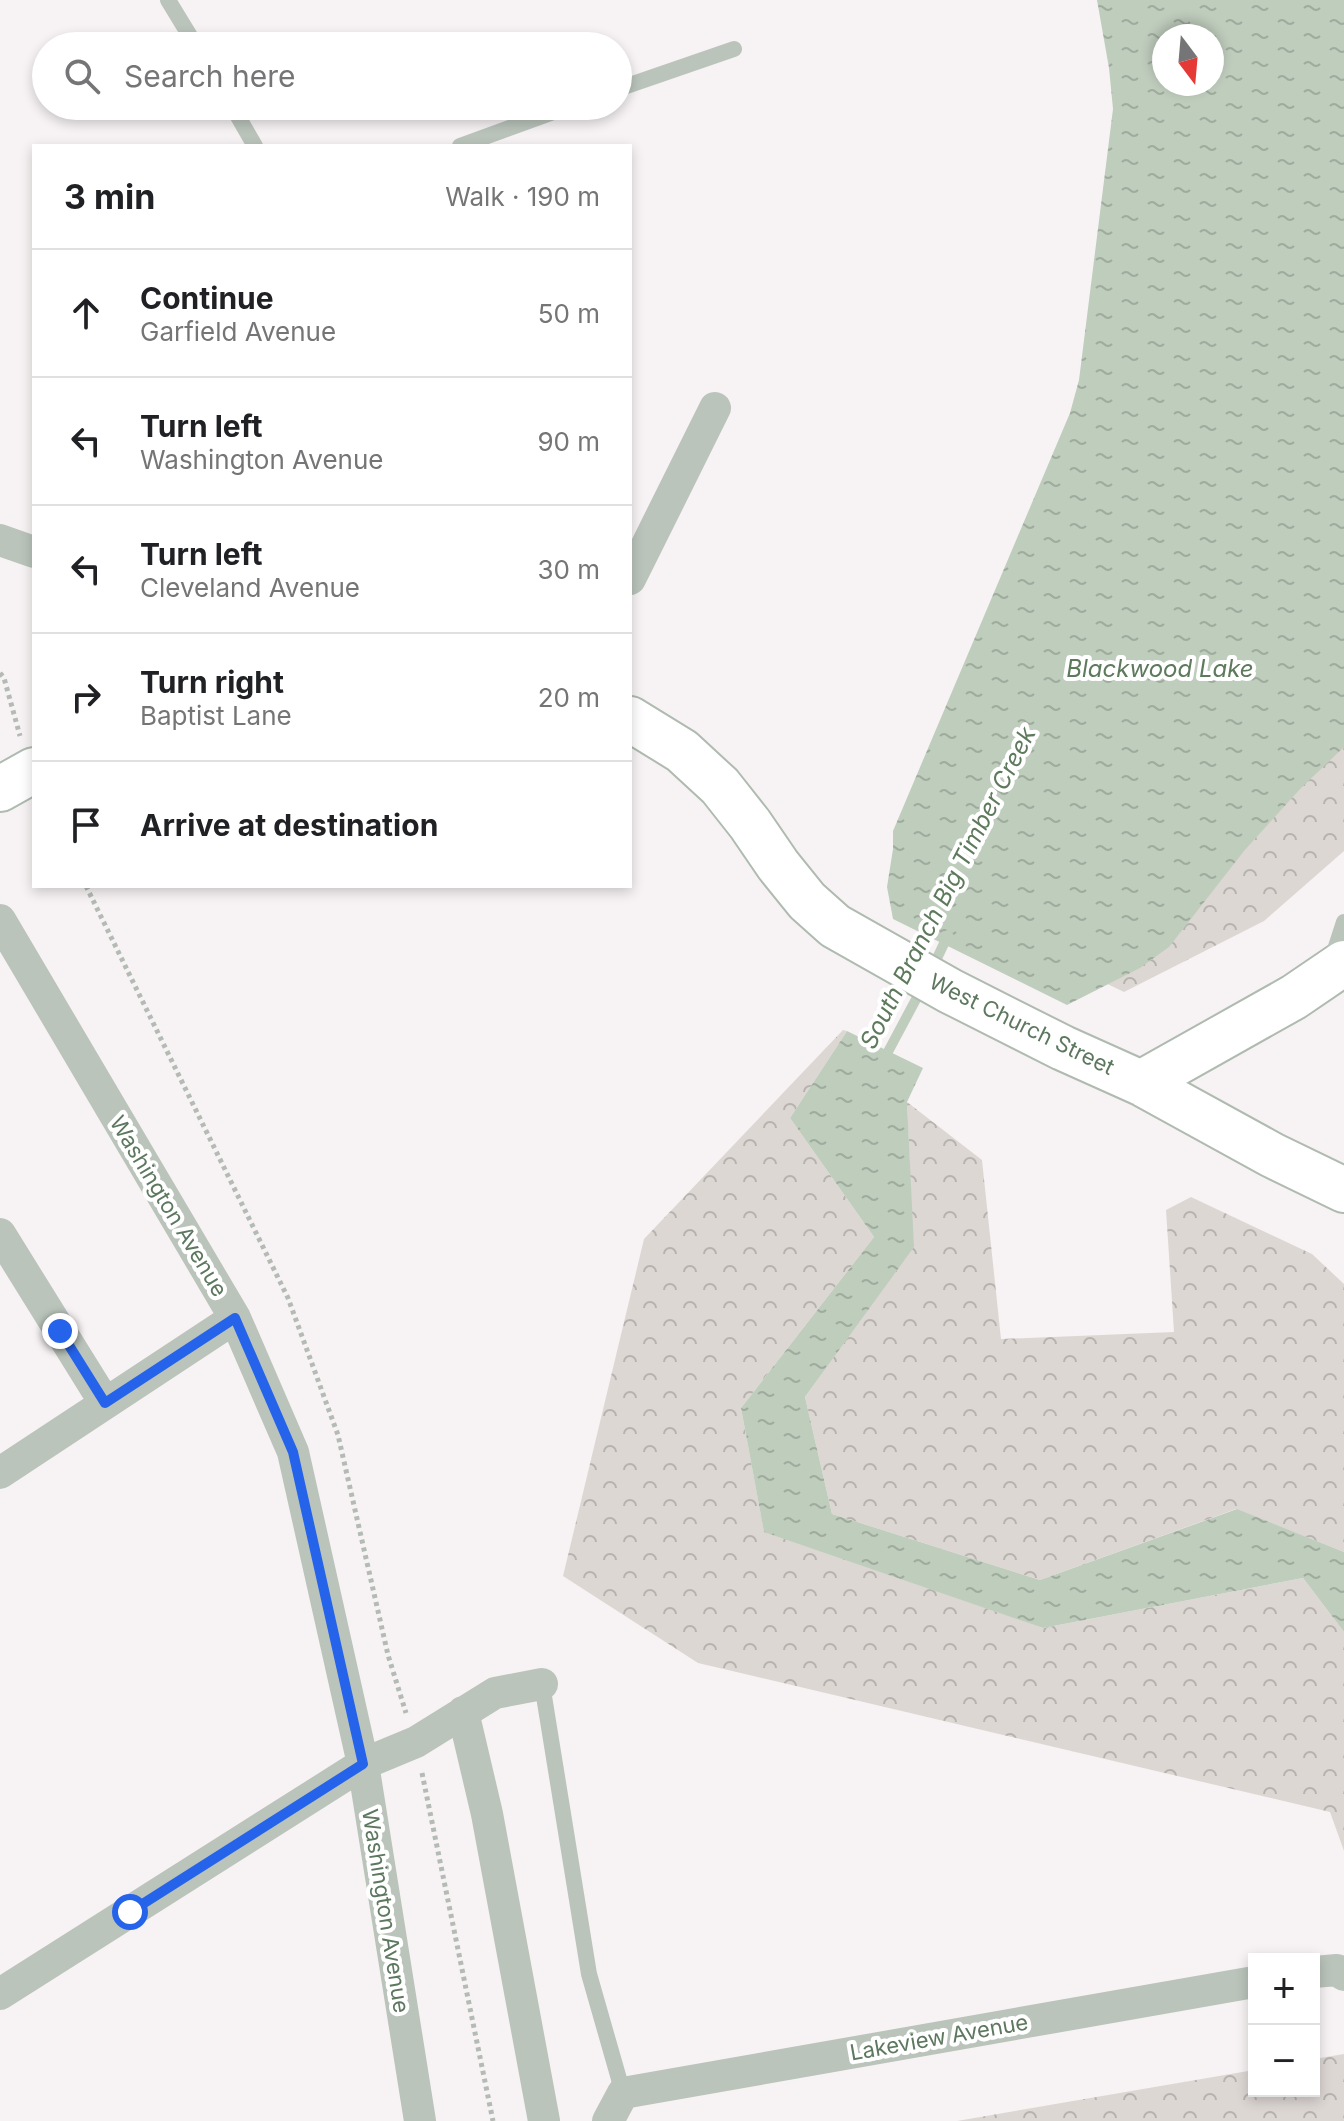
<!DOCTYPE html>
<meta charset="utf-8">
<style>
:root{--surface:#fff;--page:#f6f6f6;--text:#202124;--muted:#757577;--line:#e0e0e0}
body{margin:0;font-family:Inter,sans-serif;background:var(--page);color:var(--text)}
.controls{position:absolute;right:24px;bottom:24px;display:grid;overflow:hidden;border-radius:0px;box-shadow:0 4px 12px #0003}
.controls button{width:72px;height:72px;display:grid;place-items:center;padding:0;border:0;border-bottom:2px solid var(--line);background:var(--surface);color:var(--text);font:40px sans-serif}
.compass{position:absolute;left:1152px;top:24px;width:72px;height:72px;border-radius:50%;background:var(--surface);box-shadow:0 4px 12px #0003;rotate:164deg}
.stop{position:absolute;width:24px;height:24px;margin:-18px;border:6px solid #2563eb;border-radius:50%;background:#fff}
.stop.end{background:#2563eb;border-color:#fff;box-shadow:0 2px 8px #0008}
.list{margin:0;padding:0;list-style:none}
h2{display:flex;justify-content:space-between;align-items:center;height:104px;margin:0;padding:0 32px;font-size:34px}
h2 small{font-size:26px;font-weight:400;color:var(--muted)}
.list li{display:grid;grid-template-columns:52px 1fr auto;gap:24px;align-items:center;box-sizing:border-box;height:128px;padding:0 32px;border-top:2px solid var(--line)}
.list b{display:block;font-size:30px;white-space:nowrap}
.list p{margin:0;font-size:26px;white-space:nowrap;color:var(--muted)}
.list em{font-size:26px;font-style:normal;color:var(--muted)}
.icon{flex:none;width:44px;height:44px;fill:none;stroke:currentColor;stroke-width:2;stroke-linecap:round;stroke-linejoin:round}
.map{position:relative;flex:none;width:1344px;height:2121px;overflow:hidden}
.search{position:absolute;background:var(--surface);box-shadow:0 4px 12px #0003;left:32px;top:32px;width:600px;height:88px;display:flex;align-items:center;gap:20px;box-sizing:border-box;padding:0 28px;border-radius:44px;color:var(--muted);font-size:30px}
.panel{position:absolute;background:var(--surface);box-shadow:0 4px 12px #0003;left:32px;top:144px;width:600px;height:744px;border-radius:0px}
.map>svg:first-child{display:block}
</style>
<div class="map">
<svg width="1344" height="2121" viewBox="0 0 1344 2121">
<defs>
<pattern id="forest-crowns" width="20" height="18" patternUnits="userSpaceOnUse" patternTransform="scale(2)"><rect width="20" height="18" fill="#ddd7d4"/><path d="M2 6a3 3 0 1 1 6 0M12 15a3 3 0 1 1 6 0" fill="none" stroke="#b6b3af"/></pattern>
<pattern id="water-ripples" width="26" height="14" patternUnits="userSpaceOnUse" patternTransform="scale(2)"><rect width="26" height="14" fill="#bfcdbd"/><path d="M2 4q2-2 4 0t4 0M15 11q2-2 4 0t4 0" fill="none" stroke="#9eab9d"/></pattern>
</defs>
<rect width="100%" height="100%" fill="#f7f3f4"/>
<path fill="url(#forest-crowns)" d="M 1344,700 L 1344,851 L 1264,921 L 1124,992 L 1097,979 Z
M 843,1030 L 847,1031 L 790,1118 L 874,1237 L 741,1408 L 764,1531 L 1043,1628 L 1303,1578 L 1344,1632 L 1344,1851 L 1330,1812 L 698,1663 L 563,1576 L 644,1239 Z
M 907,1102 L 982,1160 L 1001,1339 L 1174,1332 L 1166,1210 L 1191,1197 L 1312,1254 L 1344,1284 L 1344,1552 L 1236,1509 L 1040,1580 L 832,1514 L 805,1397 L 913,1247 Z
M 1344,2054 L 1344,2121 L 957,2121 L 1254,2070 L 1254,2091 L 1314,2091 L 1314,2059 Z"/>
<path fill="url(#water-ripples)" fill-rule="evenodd" d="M 1097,0 L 1344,0 L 1344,747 L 1301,788 L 1244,851 L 1169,947 L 1140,968 L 1067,1005 L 893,919 L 887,887 L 893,849 L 893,831 L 1070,413 L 1079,380 L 1113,109 L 1109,68 ZM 1164,36 L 1212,36 L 1212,84 L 1164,84 Z
M 847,1031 L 923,1068 L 907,1102 L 914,1247 L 805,1397 L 832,1514 L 1040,1580 L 1237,1509 L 1344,1552 L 1344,1632 L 1303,1578 L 1043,1628 L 764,1532 L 741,1408 L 874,1237 L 790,1118 Z"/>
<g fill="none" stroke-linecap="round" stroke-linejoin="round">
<path stroke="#bfcdbd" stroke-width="10" d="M 931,971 L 948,935
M 882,1063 L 922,988"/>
<g stroke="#afbab0" stroke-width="48">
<path id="secondary" d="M 630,719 L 682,751 L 720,786 L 750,824 L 778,865 L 807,901 L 835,926 L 950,991 L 1063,1048 L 1141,1083 L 1272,1155 L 1344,1190
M 0,789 L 34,770
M 1141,1083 L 1294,997 L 1344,963"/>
</g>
<path stroke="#b3bbb4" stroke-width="5" stroke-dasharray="4 4" stroke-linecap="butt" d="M 0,673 L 4,678 L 20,736
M 86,886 L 288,1298 L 338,1435 L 388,1655 L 406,1713
M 422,1773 L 493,2121"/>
<path stroke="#bac4bb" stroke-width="16" d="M 168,0 L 196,46
M 618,89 L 734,49
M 232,106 L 255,146
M 460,146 L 570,106
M 1331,962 L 1344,922
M 542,1684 L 589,1974 L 623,2093"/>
<path stroke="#bac4bb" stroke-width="32" d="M 0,540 L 34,552
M 630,579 L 715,408
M 0,920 L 235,1318 L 293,1452 L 363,1764 L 420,2121
M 0,1234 L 105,1403
M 0,1473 L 235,1318
M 463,1712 L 487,1814 L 544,2121
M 1314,1972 L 1337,1970 L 1344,1975
M 0,1994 L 363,1764 L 416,1742 L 495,1693 L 542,1684
M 608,2121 L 623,2093 L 1254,1982"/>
<use href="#secondary" stroke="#fff" stroke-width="44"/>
</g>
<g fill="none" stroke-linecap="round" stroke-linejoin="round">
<path stroke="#2563eb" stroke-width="10" d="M 60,1331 L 105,1403 L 235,1318 L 293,1452 L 363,1764 L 130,1912"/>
</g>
<g text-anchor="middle" stroke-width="8" stroke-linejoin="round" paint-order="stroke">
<g font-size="22" fill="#5d785f" stroke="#fff">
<text transform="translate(1022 1024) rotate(26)" y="8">West Church Street</text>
<text transform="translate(169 1206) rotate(59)" y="8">Washington Avenue</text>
<text transform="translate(386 1911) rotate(81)" y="8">Washington Avenue</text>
<text transform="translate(939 2037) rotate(-10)" y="8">Lakeview Avenue</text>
</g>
<g font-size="24" font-style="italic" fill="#5e7a5c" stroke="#fff">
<text x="1160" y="677">Blackwood Lake</text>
<text transform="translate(948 888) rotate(-63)" y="8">South Branch Big Timber Creek</text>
</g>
</g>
</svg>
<div class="controls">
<button>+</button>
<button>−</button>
</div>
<svg class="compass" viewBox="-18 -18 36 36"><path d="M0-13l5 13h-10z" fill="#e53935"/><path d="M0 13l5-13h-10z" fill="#757577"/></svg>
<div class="stop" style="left:130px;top:1912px"></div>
<div class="stop end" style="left:60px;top:1331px"></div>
<div class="search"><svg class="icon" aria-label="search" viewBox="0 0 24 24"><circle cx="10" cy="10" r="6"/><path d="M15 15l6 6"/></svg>Search here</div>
<section class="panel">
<h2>3 min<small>Walk · 190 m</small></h2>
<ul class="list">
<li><svg class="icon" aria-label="ahead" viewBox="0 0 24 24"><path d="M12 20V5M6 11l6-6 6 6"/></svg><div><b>Continue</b><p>Garfield Avenue</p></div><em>50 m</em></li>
<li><svg class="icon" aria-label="left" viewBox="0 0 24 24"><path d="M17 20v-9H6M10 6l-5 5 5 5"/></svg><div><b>Turn left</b><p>Washington Avenue</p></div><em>90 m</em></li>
<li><svg class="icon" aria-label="left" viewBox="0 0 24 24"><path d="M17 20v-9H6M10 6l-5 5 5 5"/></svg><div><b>Turn left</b><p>Cleveland Avenue</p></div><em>30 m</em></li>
<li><svg class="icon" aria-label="right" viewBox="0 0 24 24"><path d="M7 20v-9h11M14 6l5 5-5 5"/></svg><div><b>Turn right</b><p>Baptist Lane</p></div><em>20 m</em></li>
<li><svg class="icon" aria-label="arrive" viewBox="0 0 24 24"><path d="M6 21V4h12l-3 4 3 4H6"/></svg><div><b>Arrive at destination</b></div></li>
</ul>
</section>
</div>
